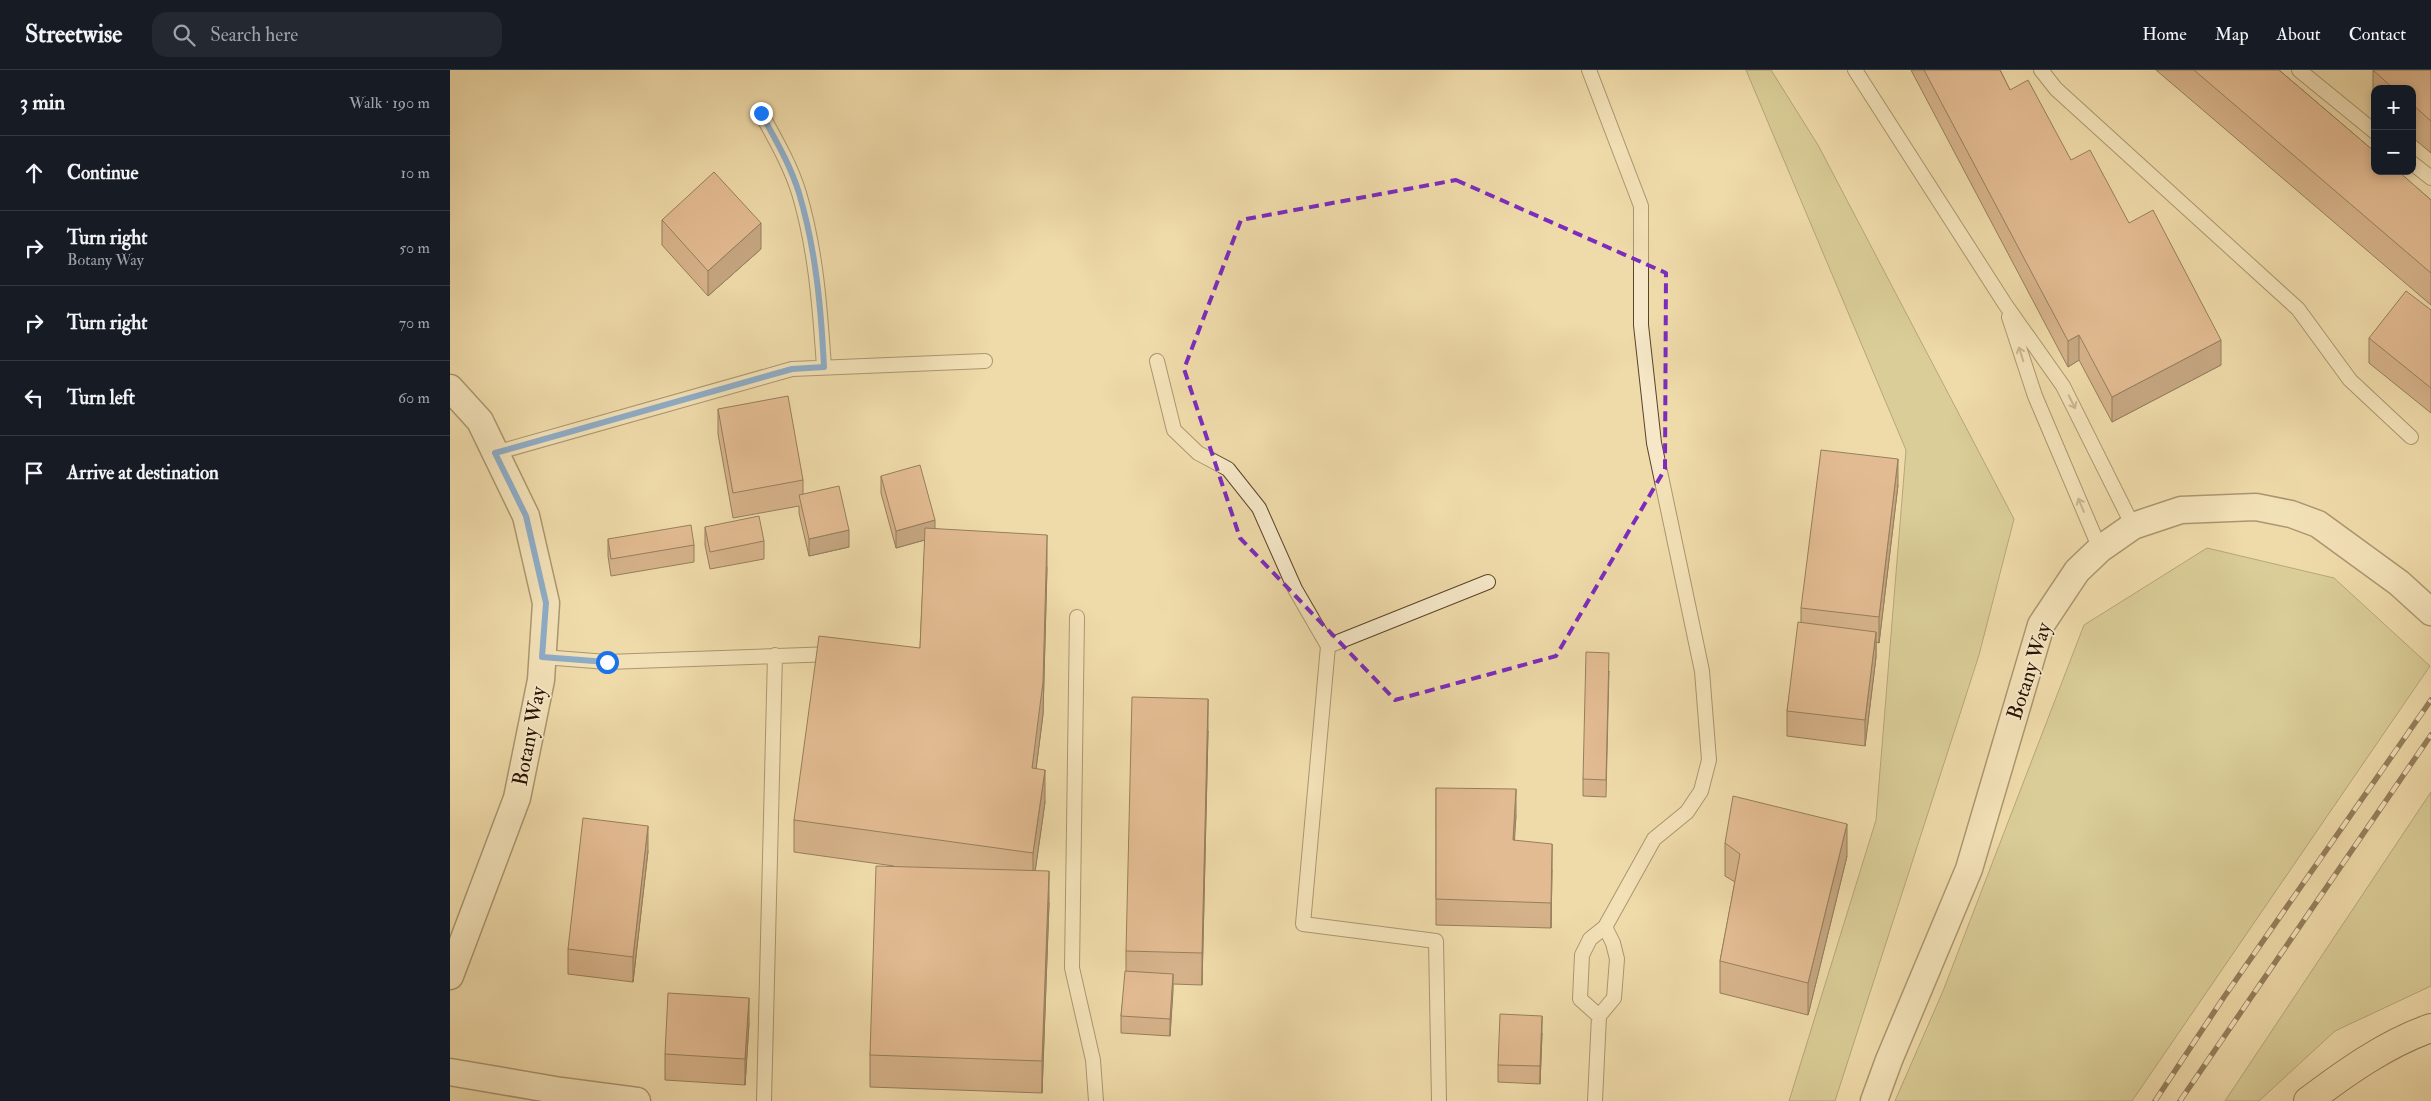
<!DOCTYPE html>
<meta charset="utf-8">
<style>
:root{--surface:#171b24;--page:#242831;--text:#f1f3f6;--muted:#9ea1a6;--line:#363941}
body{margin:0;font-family:"IM FELL Double Pica",serif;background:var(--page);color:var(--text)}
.controls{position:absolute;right:15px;top:15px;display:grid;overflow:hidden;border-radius:10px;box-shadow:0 2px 8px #0003}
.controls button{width:45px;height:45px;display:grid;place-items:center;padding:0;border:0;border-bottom:1px solid var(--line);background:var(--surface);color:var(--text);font:25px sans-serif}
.stop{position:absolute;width:15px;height:15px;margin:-11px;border:4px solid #1a73e8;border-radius:50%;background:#fff}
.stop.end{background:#1a73e8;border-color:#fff;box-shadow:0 1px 5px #0008}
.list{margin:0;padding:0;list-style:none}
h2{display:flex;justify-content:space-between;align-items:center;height:65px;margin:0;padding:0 20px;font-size:21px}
h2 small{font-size:16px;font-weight:400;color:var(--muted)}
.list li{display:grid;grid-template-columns:32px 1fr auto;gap:15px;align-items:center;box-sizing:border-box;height:75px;padding:0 20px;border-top:1px solid var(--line)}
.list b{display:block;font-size:19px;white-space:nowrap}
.list p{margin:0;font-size:16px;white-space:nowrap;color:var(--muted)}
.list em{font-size:16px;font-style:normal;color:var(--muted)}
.icon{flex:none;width:28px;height:28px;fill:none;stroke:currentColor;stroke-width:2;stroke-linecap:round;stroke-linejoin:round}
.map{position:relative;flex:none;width:1981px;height:1031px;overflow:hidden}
header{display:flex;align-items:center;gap:30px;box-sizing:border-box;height:70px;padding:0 25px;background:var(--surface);border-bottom:1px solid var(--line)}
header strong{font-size:24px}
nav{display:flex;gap:28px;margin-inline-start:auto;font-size:18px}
.search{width:350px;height:45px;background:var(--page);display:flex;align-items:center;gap:12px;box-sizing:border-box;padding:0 18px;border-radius:15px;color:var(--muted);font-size:19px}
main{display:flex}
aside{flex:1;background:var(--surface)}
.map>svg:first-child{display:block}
</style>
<header>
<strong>Streetwise</strong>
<div class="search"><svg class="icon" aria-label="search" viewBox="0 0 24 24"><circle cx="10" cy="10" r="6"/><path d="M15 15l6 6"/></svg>Search here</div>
<nav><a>Home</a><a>Map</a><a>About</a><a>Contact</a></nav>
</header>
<main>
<aside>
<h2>3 min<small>Walk · 190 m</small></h2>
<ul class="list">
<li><svg class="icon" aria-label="ahead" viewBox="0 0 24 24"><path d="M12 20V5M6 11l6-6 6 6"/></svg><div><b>Continue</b></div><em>10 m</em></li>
<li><svg class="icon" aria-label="right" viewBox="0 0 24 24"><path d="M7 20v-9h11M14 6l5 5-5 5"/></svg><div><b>Turn right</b><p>Botany Way</p></div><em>50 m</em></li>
<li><svg class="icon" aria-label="right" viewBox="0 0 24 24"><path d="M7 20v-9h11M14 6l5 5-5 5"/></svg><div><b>Turn right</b></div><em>70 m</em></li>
<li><svg class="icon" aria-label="left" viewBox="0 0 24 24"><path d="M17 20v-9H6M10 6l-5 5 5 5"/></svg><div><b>Turn left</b></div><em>60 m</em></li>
<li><svg class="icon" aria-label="arrive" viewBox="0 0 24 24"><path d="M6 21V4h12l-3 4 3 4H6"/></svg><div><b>Arrive at destination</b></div></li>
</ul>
</aside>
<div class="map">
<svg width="1981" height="1031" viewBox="0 0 1981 1031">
<rect width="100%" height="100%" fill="#efdaa9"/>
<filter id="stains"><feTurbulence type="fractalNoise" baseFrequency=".004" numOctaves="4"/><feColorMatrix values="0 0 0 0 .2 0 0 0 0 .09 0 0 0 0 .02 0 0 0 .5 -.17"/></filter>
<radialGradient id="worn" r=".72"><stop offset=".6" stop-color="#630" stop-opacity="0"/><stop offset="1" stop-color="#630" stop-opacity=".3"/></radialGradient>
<path fill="#c1bd82" stroke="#746841" d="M 1296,0 L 1321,0 L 1368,75 L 1564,449 L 1529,585 L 1385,1031 L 1339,1031 L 1426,750 L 1456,380 Z
M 1757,478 L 1884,508 L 1980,596 L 1682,1031 L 1445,1031 L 1493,921 L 1634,555 Z
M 1981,722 L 1981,916 L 1885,961 L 1809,1031 L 1775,1031 Z"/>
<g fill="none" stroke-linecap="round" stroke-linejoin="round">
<g stroke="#5a442a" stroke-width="16">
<path id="service" d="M 1139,0 L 1191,136 L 1191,255 L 1204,373 L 1252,601 L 1259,690 L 1251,721 L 1237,742 L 1204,769 L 1155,857 L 1140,869 L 1132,885 L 1130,929 L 1149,946
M 1405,0 L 1555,234 L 1613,316 L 1683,456
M 1591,0 L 1606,19 L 1848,239 L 1900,310 L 1961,367
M 1849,0 L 1925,62
M 311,43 C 325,69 340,94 349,123 C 366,180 370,238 374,297
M 1962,93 L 1981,108
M 1559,247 L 1585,326 L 1650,479
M 707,291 L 724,360 L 748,383 L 778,399 L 809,438 L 845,519 L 878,576
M 45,383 L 342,299 L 535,291
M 627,547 L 622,898 L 643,990 L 646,1031
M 93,587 L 157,592 L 384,584
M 314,1031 L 325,585
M 989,1031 L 986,871 L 853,854 L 878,576 L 1038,512
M 1145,1031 L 1149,946 L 1164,928 L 1167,889 L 1163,873 L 1155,857"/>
</g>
<g stroke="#5a442a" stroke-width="29">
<path id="minor" d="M 0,318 L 30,351 L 76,446 L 96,533 L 91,610 L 67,728 L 0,906
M 0,1002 L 111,1021 L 187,1031
M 1424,1031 L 1439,990 L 1519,799 L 1591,555 L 1627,501 L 1650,479 L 1683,456 L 1731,440 L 1806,437 L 1841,444 L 1868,454 L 1949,513 L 1981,542"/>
</g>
<g stroke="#281200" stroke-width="30">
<path id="primary" d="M 1858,1031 C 1895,1003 1937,973 1981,958"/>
</g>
<use href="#service" stroke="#f5e7c7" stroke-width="14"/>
<use href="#minor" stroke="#f5e7c7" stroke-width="26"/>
<use href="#primary" stroke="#efdaa9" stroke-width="28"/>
<g stroke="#281200" stroke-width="5.5">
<path id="rail" d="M 1705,1031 L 1774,927 L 1981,630
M 1730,1031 L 1981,665"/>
</g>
<use href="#rail" stroke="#f5e7c7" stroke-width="4" stroke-dasharray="11" stroke-linecap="butt"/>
</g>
<path fill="#b88065" stroke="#281200" d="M 1461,0 L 1550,0 L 1560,20 L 1621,90 L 1679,153 L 1771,295 L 1662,352 L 1629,290 L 1618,297 Z
M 1706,0 L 1829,0 L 1981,130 L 1981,235 Z
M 1923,0 L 1981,0 L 1981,83 L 1962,67 L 1962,19 L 1925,19 L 1925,34 L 1923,32 Z
M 212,150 L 311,179 L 258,226 L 212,175 Z
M 1981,240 L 1981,343 L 1919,293 L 1919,268 Z
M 268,339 L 353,410 L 353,424 L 399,477 L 359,486 L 349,443 L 349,436 L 283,448 L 268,364 Z
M 431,406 L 485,459 L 597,497 L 593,644 L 586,699 L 595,732 L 585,801 L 599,833 L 592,1023 L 420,1017 L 420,985 L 444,796 L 344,782 L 344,750 L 470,578 L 475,470 L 446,478 L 431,423 Z
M 1448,415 L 1429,573 L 1426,572 L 1426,587 L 1415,676 L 1337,666 L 1337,641 L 1351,553 L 1351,538 Z
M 255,457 L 314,471 L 314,489 L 260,499 L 255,475 Z
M 158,469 L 244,475 L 244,492 L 161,506 L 158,486 Z
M 1159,601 L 1156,727 L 1133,726 L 1133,709 Z
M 758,661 L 752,915 L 723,914 L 720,966 L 671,963 L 671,946 L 676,902 L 676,881 Z
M 986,718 L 1066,745 L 1064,770 L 1102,799 L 1101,858 L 986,855 Z
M 1275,773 L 1397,786 L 1358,945 L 1270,923 L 1270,891 L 1285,812 L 1275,806 Z
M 198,781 L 183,912 L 118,904 L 118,879 Z
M 299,953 L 295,1015 L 215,1010 L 215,984 Z
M 1092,963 L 1090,1014 L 1048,1012 L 1048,995 Z"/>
<path fill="#966853" stroke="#281200" d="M 311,153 L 311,179 L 258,226 L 258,201 Z
M 1629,265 L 1629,290 L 1618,297 L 1618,271 Z
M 1771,270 L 1771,295 L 1662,352 L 1662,327 Z
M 1448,389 L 1448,415 L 1429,573 L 1429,547 Z
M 485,450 L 485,467 L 446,478 L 446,461 Z
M 399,460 L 399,477 L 359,486 L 359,469 Z
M 597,465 L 597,497 L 593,644 L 582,731 L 582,698 Z
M 1426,562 L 1426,587 L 1415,676 L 1415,650 Z
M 758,629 L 758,661 L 752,915 L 752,883 Z
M 595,700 L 595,732 L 583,816 L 583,783 Z
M 1066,719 L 1066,745 L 1063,795 L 1063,770 Z
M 1397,754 L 1397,786 L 1358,945 L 1358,913 Z
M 198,756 L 198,781 L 183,912 L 183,887 Z
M 1102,774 L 1102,799 L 1101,858 L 1101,833 Z
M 599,801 L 599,833 L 592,1023 L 592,991 Z
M 723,904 L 723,922 L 720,966 L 720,949 Z
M 299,928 L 299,953 L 295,1015 L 295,989 Z
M 1092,946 L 1092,963 L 1090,1014 L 1090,996 Z"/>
<path fill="#d69576" stroke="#281200" d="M 1474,0 L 1550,0 L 1560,20 L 1578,10 L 1621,90 L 1640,80 L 1679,153 L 1703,140 L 1771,270 L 1662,327 L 1629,265 L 1618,271 Z
M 1744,0 L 1829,0 L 1925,82 L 1925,101 L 1948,101 L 1981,130 L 1981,203 Z
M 1923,0 L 1981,0 L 1981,51 L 1962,34 L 1962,19 L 1944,19 Z
M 264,102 L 311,153 L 258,201 L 212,150 Z
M 1956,221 L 1981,240 L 1981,318 L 1919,268 Z
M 338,326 L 353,410 L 283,423 L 268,339 Z
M 1371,380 L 1448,389 L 1429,547 L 1351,538 Z
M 470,395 L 485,450 L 446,461 L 431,406 Z
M 389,416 L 399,460 L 359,469 L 349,425 Z
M 309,446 L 314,471 L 260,482 L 255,457 Z
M 241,455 L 244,475 L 161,489 L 158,469 Z
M 475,458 L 597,465 L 593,612 L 582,698 L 595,700 L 583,783 L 344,750 L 369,566 L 470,578 Z
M 1348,552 L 1426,562 L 1415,650 L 1337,641 Z
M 1136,582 L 1159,583 L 1156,710 L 1133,709 Z
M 682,627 L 758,629 L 752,883 L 676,881 Z
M 986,718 L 1066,719 L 1063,770 L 1102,774 L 1101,833 L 986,829 Z
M 1283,726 L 1397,754 L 1358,913 L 1270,891 L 1290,784 L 1275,773 Z
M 133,748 L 198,756 L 183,887 L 118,879 Z
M 426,796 L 599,801 L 592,991 L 420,985 Z
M 675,901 L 723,904 L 720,949 L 671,946 Z
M 218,923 L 299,928 L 295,989 L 215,984 Z
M 1050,944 L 1092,946 L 1090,996 L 1048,995 Z"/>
<defs><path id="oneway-shaft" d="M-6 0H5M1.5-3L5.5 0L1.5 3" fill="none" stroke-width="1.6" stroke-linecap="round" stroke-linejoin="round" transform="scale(1.25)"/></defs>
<g stroke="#99876d">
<use href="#oneway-shaft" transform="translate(1571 284) rotate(-108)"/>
<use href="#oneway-shaft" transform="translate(1622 332) rotate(63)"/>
<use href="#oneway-shaft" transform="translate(1631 435) rotate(-113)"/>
</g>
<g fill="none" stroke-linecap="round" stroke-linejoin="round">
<path stroke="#1a73e8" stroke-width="6" d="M 157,592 L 92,587 L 96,533 L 76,446 L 45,383 L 342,299 L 374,297 C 371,238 366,180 349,123 C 340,94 325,69 311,43"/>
</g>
<path d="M0 0H1981V1031H0ZM 1006,110 L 1216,203 L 1215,399 L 1106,586 L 945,630 L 790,468 L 734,299 L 791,150 Z" fill="#efdaa9" fill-opacity=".55" fill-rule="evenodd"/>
<path fill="none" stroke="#7b2cbf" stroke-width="4" stroke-dasharray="10 6" stroke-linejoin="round" d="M 1006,110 L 1216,203 L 1215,399 L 1106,586 L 945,630 L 790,468 L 734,299 L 791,150 Z"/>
<g text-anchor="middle" stroke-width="4" stroke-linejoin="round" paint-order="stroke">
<g font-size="21" fill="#281200" stroke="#f5e7c7">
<text transform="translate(1579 601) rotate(-72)" y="7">Botany Way</text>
<text transform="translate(79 666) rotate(-79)" y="7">Botany Way</text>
</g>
</g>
<rect width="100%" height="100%" filter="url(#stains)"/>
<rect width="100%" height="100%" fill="url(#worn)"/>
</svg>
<div class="controls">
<button>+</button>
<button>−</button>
</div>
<div class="stop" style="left:157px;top:592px"></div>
<div class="stop end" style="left:311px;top:43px"></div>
</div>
</main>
